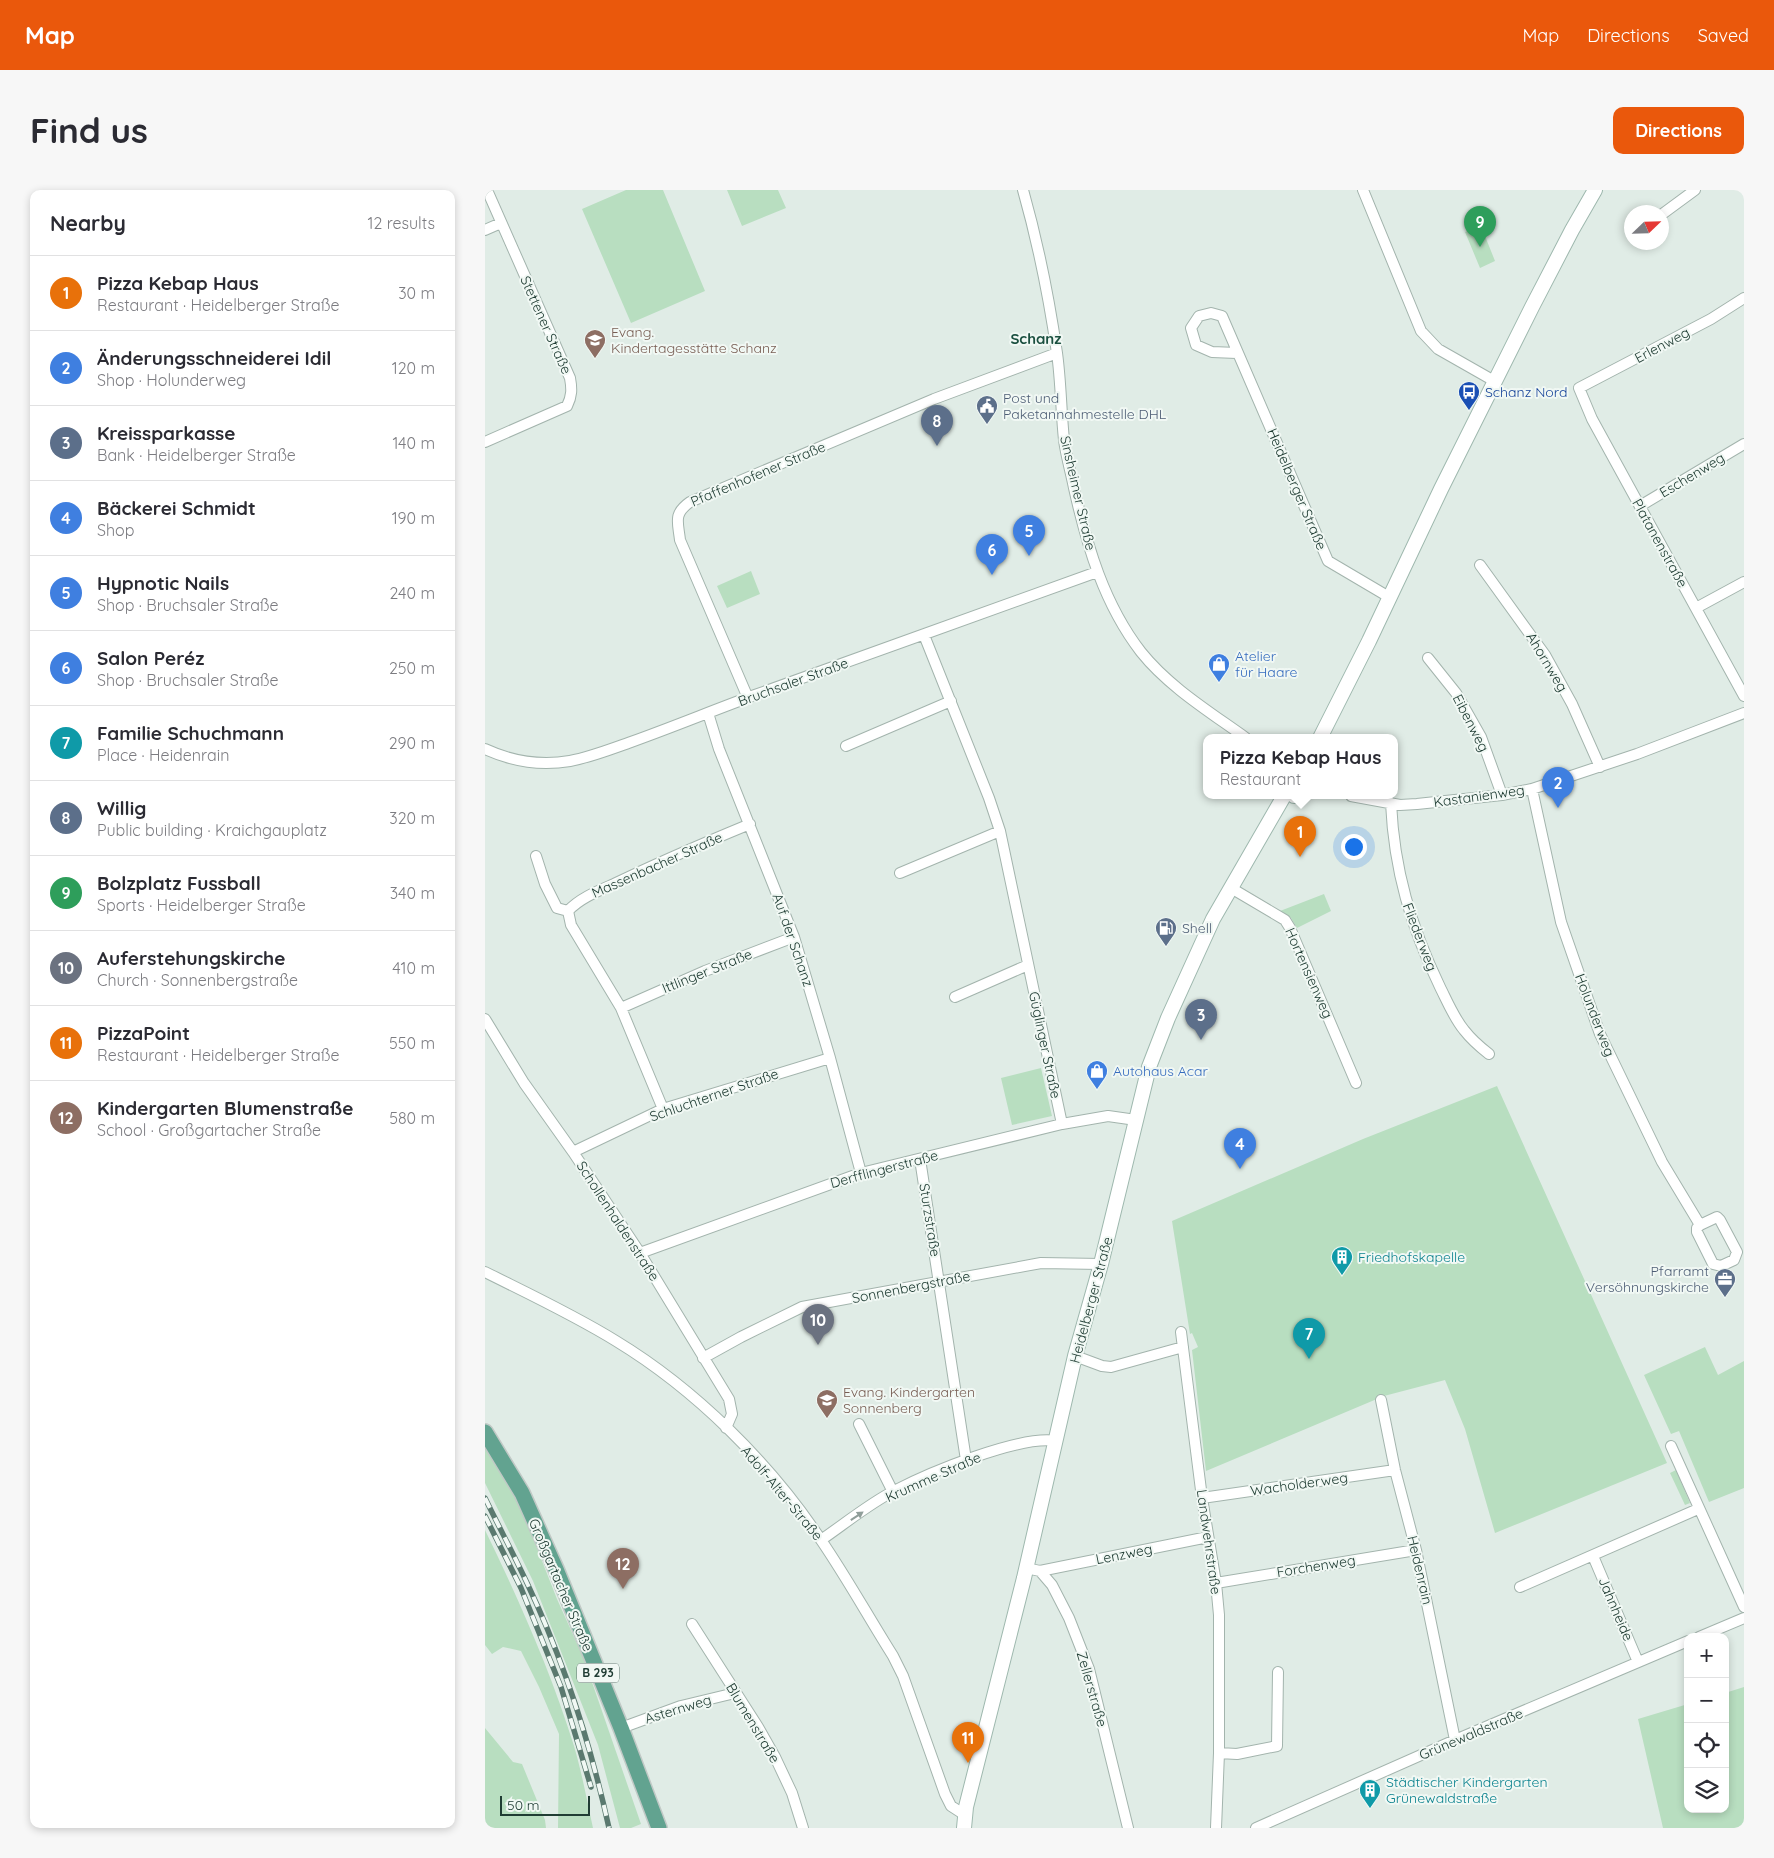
<!DOCTYPE html>
<meta charset="utf-8">
<style>
:root{--surface:#fff;--page:#f7f7f7;--text:#2b2b33;--muted:#7c7c81;--line:#e1e1e2;--accent:#ea580c}
body{margin:0;font-family:Quicksand,sans-serif;background:var(--page);color:var(--text)}
.controls{position:absolute;right:15px;bottom:15px;display:grid;overflow:hidden;border-radius:10px;box-shadow:0 2px 8px #0003}
.controls button{width:45px;height:45px;display:grid;place-items:center;padding:0;border:0;border-bottom:1px solid var(--line);background:var(--surface);color:var(--text);font:25px sans-serif}
.compass{position:absolute;left:1139px;top:15px;width:45px;height:45px;border-radius:50%;background:var(--surface);box-shadow:0 2px 8px #0003;rotate:67deg}
.scale{position:absolute;left:15px;bottom:12px;width:90px;box-sizing:border-box;padding-left:5px;border:2px solid #203d34;border-top:0;font-size:14px;line-height:18px;white-space:nowrap;color:#203d34;-webkit-text-stroke:4px #f1f8f4;paint-order:stroke}
.you{position:absolute;left:868px;top:656px;width:18px;height:18px;margin:-12px;border:4px solid #fff;border-radius:50%;background:#1a73e8;box-shadow:0 0 0 8px #1a73e833}
.badge{display:grid;place-items:center;width:32px;height:32px;border-radius:50%;background:var(--accent);color:#fff;font-size:16px;font-weight:700}
.pin{position:absolute;translate:-50% -41px;filter:drop-shadow(0 1px 2px #0008)}
.pin::after{content:'';position:absolute;top:26px;width:18px;height:15px;background:inherit;clip-path:polygon(0 0,100% 0,50% 100%)}
.popup{position:absolute;left:718px;top:544px;width:195px;height:65px;box-sizing:border-box;display:grid;place-content:center;border-radius:10px;background:var(--surface);filter:drop-shadow(0 1px 4px #0005);font-size:16px;white-space:nowrap;color:var(--muted)}
.popup b{font-size:19px;color:var(--text)}
.popup::after{content:'';position:absolute;left:50%;top:100%;margin-left:-10px;border:10px solid transparent;border-top-color:var(--surface)}
.list{margin:0;padding:0;list-style:none}
h2{display:flex;justify-content:space-between;align-items:center;height:65px;margin:0;padding:0 20px;font-size:21px}
h2 small{font-size:16px;font-weight:400;color:var(--muted)}
.list li{display:grid;grid-template-columns:32px 1fr auto;gap:15px;align-items:center;box-sizing:border-box;height:75px;padding:0 20px;border-top:1px solid var(--line)}
.list b{display:block;font-size:19px;white-space:nowrap}
.list p{margin:0;font-size:16px;white-space:nowrap;color:var(--muted)}
.list em{font-size:16px;font-style:normal;color:var(--muted)}
.icon{flex:none;width:28px;height:28px;fill:none;stroke:currentColor;stroke-width:2;stroke-linecap:round;stroke-linejoin:round}
.map{position:relative;flex:none;width:1259px;height:1638px;overflow:hidden;border-radius:10px}
header{display:flex;align-items:center;gap:30px;box-sizing:border-box;height:70px;padding:0 25px;background:var(--accent);color:#fff}
header strong{font-size:24px}
nav{display:flex;gap:28px;margin-inline-start:auto;font-size:18px}
.intro{display:flex;align-items:center;justify-content:space-between;box-sizing:border-box;height:120px;padding:0 30px}
h1{margin:0;font-size:35px}
.button{padding:12px 22px;border-radius:10px;background:var(--accent);color:#fff;font-size:18px;font-weight:700}
main{display:flex;gap:30px;padding:0 30px}
aside{flex:1;background:var(--surface);border-radius:10px;box-shadow:0 2px 8px #0003}
.map>svg:first-child{display:block}
</style>
<header>
<strong>Map</strong>
<nav><a>Map</a><a>Directions</a><a>Saved</a></nav>
</header>
<div class="intro"><h1>Find us</h1><a class="button">Directions</a></div>
<main>
<aside>
<h2>Nearby<small>12 results</small></h2>
<ul class="list">
<li><span class="badge" style="background:#e8710a">1</span><div><b>Pizza Kebap Haus</b><p>Restaurant · Heidelberger Straße</p></div><em>30 m</em></li>
<li><span class="badge" style="background:#3f7fe0">2</span><div><b>Änderungsschneiderei Idil</b><p>Shop · Holunderweg</p></div><em>120 m</em></li>
<li><span class="badge" style="background:#5c6f8a">3</span><div><b>Kreissparkasse</b><p>Bank · Heidelberger Straße</p></div><em>140 m</em></li>
<li><span class="badge" style="background:#3f7fe0">4</span><div><b>Bäckerei Schmidt</b><p>Shop</p></div><em>190 m</em></li>
<li><span class="badge" style="background:#3f7fe0">5</span><div><b>Hypnotic Nails</b><p>Shop · Bruchsaler Straße</p></div><em>240 m</em></li>
<li><span class="badge" style="background:#3f7fe0">6</span><div><b>Salon Peréz</b><p>Shop · Bruchsaler Straße</p></div><em>250 m</em></li>
<li><span class="badge" style="background:#0f9aa8">7</span><div><b>Familie Schuchmann</b><p>Place · Heidenrain</p></div><em>290 m</em></li>
<li><span class="badge" style="background:#5c6f8a">8</span><div><b>Willig</b><p>Public building · Kraichgauplatz</p></div><em>320 m</em></li>
<li><span class="badge" style="background:#2e9e5b">9</span><div><b>Bolzplatz Fussball</b><p>Sports · Heidelberger Straße</p></div><em>340 m</em></li>
<li><span class="badge" style="background:#6b7280">10</span><div><b>Auferstehungskirche</b><p>Church · Sonnenbergstraße</p></div><em>410 m</em></li>
<li><span class="badge" style="background:#e8710a">11</span><div><b>PizzaPoint</b><p>Restaurant · Heidelberger Straße</p></div><em>550 m</em></li>
<li><span class="badge" style="background:#8d6e63">12</span><div><b>Kindergarten Blumenstraße</b><p>School · Großgartacher Straße</p></div><em>580 m</em></li>
</ul>
</aside>
<div class="map">
<svg width="1259" height="1638" viewBox="0 0 1259 1638">
<rect width="100%" height="100%" fill="#e0ece6"/>
<path fill="#b8dec0" d="M 141,0 L 178,0 L 220,101 L 146,133 L 97,19 Z
M 242,0 L 293,0 L 301,18 L 257,36 Z
M 996,36 L 1010,71 L 995,78 L 980,42 Z
M 266,381 L 275,404 L 242,418 L 232,396 Z
M 839,704 L 846,721 L 812,738 L 806,728 L 795,721 Z
M 556,878 L 567,926 L 527,935 L 516,888 Z
M 1012,896 L 1182,1273 L 1010,1343 L 980,1239 L 960,1190 L 899,1206 L 721,1281 L 707,1160 L 713,1157 L 707,1143 L 705,1144 L 687,1031 L 878,949 Z
M 1220,1157 L 1233,1185 L 1259,1171 L 1259,1298 L 1224,1312 L 1194,1241 L 1186,1244 L 1159,1185 Z
M 0,1251 L 37,1320 L 72,1409 L 99,1469 L 156,1634 L 146,1638 L 135,1638 L 113,1555 L 48,1391 L 0,1293 Z
M 1191,1280 L 1205,1313 L 1200,1315 L 1185,1283 Z
M 0,1340 C 34,1410 66,1482 89,1556 C 97,1583 102,1611 108,1638 L 73,1638 L 74,1544 L 54,1497 L 36,1461 L 18,1457 L 7,1464 L 0,1455 Z
M 1259,1497 L 1259,1638 L 1178,1638 L 1153,1529 L 1203,1514 L 1203,1619 L 1240,1619 L 1240,1503 Z
M 0,1538 L 28,1572 L 37,1574 L 60,1630 L 61,1638 L 0,1638 Z"/>
<g fill="none" stroke-linecap="round" stroke-linejoin="round">
<g stroke="#a3b4ad" stroke-width="12">
<path id="street" d="M 538,0 C 553,53 564,108 572,163 C 576,192 576,221 579,250 C 581,266 586,282 589,298 C 602,356 619,414 656,462 C 684,497 725,522 761,548
M 878,0 L 936,141 L 953,159 L 1011,192
M 1176,25 L 1210,0
M 0,40 L 16,33
M 1259,108 L 1226,129 L 1094,198 L 1107,229 L 1259,506
M 752,163 L 727,162 L 711,155 L 706,138 L 714,126 L 726,123 L 737,126 L 843,371 L 904,407
M 0,252 L 82,216 C 87,206 87,199 85,188 L 2,0
M 1155,316 L 1259,254
M 995,375 L 1060,465 L 1087,514 L 1115,577
M 1211,418 L 1259,392
M 439,445 L 504,608 L 515,641 L 577,934
M 943,468 L 971,503 L 996,547 L 1017,605
M 263,508 L 195,350 C 193,332 188,324 205,312 L 449,209 L 572,163
M 223,523 L 234,559 L 309,747 L 345,868 L 376,983
M 361,556 L 466,511
M 0,559 C 26,571 56,576 85,571 C 106,567 126,559 146,552 C 188,537 229,520 270,505 C 384,463 498,424 612,382
M 1047,599 L 1076,732 L 1115,844 L 1177,972 L 1215,1035
M 866,606 L 915,615 L 932,614 L 1017,605 L 1047,599 L 1152,564 L 1259,523
M 906,613 C 909,680 926,737 955,797 C 962,811 969,828 979,840 C 986,849 995,857 1004,864
M 51,666 L 60,694 L 72,718 L 83,721 L 86,735 L 136,818 L 178,919
M 415,683 L 515,641
M 746,698 L 800,730 L 805,738 L 871,893
M 83,721 C 95,708 113,701 129,694 C 174,672 219,653 265,634
M 470,807 L 543,775
M 136,818 L 220,781 L 309,747
M 0,829 L 39,893 L 88,962 L 155,1063 L 244,1209 L 247,1224 L 241,1238
M 88,962 L 178,919 L 345,868
M 435,969 L 481,1270
M 1232,1027 L 1235,1030 L 1252,1062 L 1249,1070 L 1236,1076 L 1228,1074 L 1212,1042 L 1212,1038 L 1215,1035 Z
M 155,1063 L 376,983 L 577,934 L 623,926 L 651,930
M 0,1082 C 44,1104 89,1125 131,1151 C 210,1199 285,1273 336,1350 C 362,1388 384,1428 408,1466 L 418,1486 L 460,1604 L 466,1616 L 480,1625
M 696,1142 L 717,1308 L 731,1393 L 734,1425 L 734,1563 L 731,1638
M 590,1166 L 617,1176 L 626,1177 L 698,1157
M 218,1168 L 256,1147 L 317,1117 L 556,1073 L 616,1074
M 896,1210 L 910,1280 L 931,1360 L 970,1550
M 374,1234 L 408,1302
M 1186,1256 L 1259,1417
M 717,1308 L 910,1280
M 336,1350 C 358,1335 385,1313 409,1301 C 444,1283 534,1245 571,1251
M 1108,1366 L 1153,1472
M 541,1378 L 555,1381 L 567,1395 L 584,1428 L 604,1479 L 643,1638
M 555,1381 L 723,1347
M 731,1393 L 931,1360
M 1035,1397 L 1213,1319
M 207,1434 L 273,1537 L 290,1567 L 307,1603 L 318,1638
M 1214,1447 L 1259,1428
M 136,1538 L 196,1516 L 250,1503
M 734,1563 L 752,1564 L 792,1556 L 793,1482
M 771,1638 L 970,1550 L 1203,1451"/>
</g>
<g stroke="#9eb8ae" stroke-width="16">
<path id="secondary" d="M 835,548 L 884,451 L 956,299 L 1047,117 L 1087,40 L 1110,0
M 809,606 L 817,606
M 479,1638 L 481,1617 L 539,1388 L 590,1166 L 616,1074 L 664,877 L 683,828 L 728,729 L 799,606"/>
</g>
<g stroke="#c1c9c6" stroke-width="18">
<path id="primary" d="M 0,1242 L 37,1303 L 71,1379 L 136,1538 L 174,1638"/>
</g>
<use href="#street" stroke="#fff" stroke-width="10"/>
<use href="#secondary" stroke="#fff" stroke-width="14"/>
<use href="#primary" stroke="#62a390" stroke-width="15"/>
<g stroke="#5a796f" stroke-width="5.5">
<path id="rail" d="M 0,1308 C 14,1337 29,1365 42,1393 C 78,1469 106,1556 124,1638
M 0,1326 L 36,1398 L 76,1497 L 106,1597"/>
</g>
<use href="#rail" stroke="#f1f8f4" stroke-width="4" stroke-dasharray="11" stroke-linecap="butt"/>
</g>
<defs><path id="oneway-solid" d="M-6-.8H1V-3.2L6.5 0L1 3.2V.8H-6Z" transform="scale(1.25)"/></defs>
<use fill="#909e9a" href="#oneway-solid" transform="translate(372 1326) rotate(-34)"/>
<defs>
<g id="school-pin" transform="scale(1.125)"><path d="M0 17L-7.5 6A9.5 9.5 0 1 1 7.5 6Z" fill="#8d6e63" stroke="#f1f8f4"/><path d="M0-5L7-2L0 1L-7-2ZM-4 1L0 2.5L4 1V4Q0 6-4 4Z" fill="#fff"/></g>
<g id="bus-pin" transform="scale(1.125)"><path d="M0 17L-7.5 6A9.5 9.5 0 1 1 7.5 6Z" fill="#1a4fb4" stroke="#f1f8f4"/><path d="M-5-6H5V4H4V6H2V4H-2V6H-4V4H-5ZM-3.5-4V0h7V-4ZM-3.5 1.2v1.5H-2V1.2ZM2 1.2v1.5H3.5V1.2Z" fill="#fff"/></g>
<g id="civic-pin" transform="scale(1.125)"><path d="M0 17L-7.5 6A9.5 9.5 0 1 1 7.5 6Z" fill="#5c6f8a" stroke="#f1f8f4"/><path d="M-.6-6.5H3V-4.5H.6V-3L4-1V1h2V6H-6V1h2V-1L-.6-3ZM-1.2 2.5V6h2.4V2.5Z" fill="#fff"/></g>
<g id="shop-pin" transform="scale(1.125)"><path d="M0 17L-7.5 6A9.5 9.5 0 1 1 7.5 6Z" fill="#3f7fe0" stroke="#f1f8f4"/><path d="M-5-2.5h2.3a2.7 3.5 0 0 1 5.4 0H5L5.5 6h-11ZM-1.5-2.5h3a1.5 2.3 0 0 0-3 0Z" fill="#fff"/></g>
<g id="fuel-pin" transform="scale(1.125)"><path d="M0 17L-7.5 6A9.5 9.5 0 1 1 7.5 6Z" fill="#5c6f8a" stroke="#f1f8f4"/><path d="M-5.5-6h7V0h2V4h1.3V-2.5L3-4.5l.8-.8L6-3V5H2.5V1h-1V6h-7ZM-4.2-4.7v3.2H.2V-4.7Z" fill="#fff"/></g>
<g id="building-pin" transform="scale(1.125)"><path d="M0 17L-7.5 6A9.5 9.5 0 1 1 7.5 6Z" fill="#0f9aa8" stroke="#f1f8f4"/><path d="M-4-6H4V6H1V3H-1V6H-4ZM-2.5-4.3h1.7v1.8h-1.7ZM.8-4.3h1.7v1.8H.8ZM-2.5-1h1.7V.8h-1.7ZM.8-1h1.7V.8H.8Z" fill="#fff"/></g>
<g id="office-pin" transform="scale(1.125)"><path d="M0 17L-7.5 6A9.5 9.5 0 1 1 7.5 6Z" fill="#5c6f8a" stroke="#f1f8f4"/><path d="M-6-3h4V-5.5h4V-3h4V5H-6ZM-1-4.5V-3h2v-1.5ZM-6 0V1H6V0Z" fill="#fff"/></g>
</defs>
<g fill-rule="evenodd">
<use href="#school-pin" x="110" y="150"/>
<use href="#bus-pin" x="984" y="202"/>
<use href="#civic-pin" x="502" y="216"/>
<use href="#shop-pin" x="734" y="474"/>
<use href="#fuel-pin" x="681" y="738"/>
<use href="#shop-pin" x="612" y="881"/>
<use href="#building-pin" x="857" y="1067"/>
<use href="#office-pin" x="1240" y="1089"/>
<use href="#school-pin" x="342" y="1210"/>
<use href="#building-pin" x="885" y="1600"/>
</g>
<g text-anchor="middle" stroke-width="4" stroke-linejoin="round" paint-order="stroke">
<rect fill="#f1f8f4" stroke="#5f756e" stroke-width="1" x="92" y="1473.5" width="42" height="19" rx="4"/>
<g font-size="12" font-weight="bold" fill="#203d34">
<text x="113" y="1487">B 293</text>
</g>
<g font-size="14" fill="#203d34" stroke="#f1f8f4">
<text transform="translate(61 135) rotate(66)" y="5">Stettener Straße</text>
<text transform="translate(1177 155) rotate(-28)" y="5">Erlenweg</text>
<text transform="translate(273 284) rotate(-23)" y="5">Pfaffenhofener Straße</text>
<text transform="translate(1207 285) rotate(-31)" y="5">Eschenweg</text>
<text transform="translate(812 299) rotate(67)" y="5">Heidelberger Straße</text>
<text transform="translate(593 303) rotate(77)" y="5">Sinsheimer Straße</text>
<text transform="translate(1175 353) rotate(61)" y="5">Platanenstraße</text>
<text transform="translate(1062 472) rotate(59)" y="5">Ahornweg</text>
<text transform="translate(308 492) rotate(-20)" y="5">Bruchsaler Straße</text>
<text transform="translate(986 533) rotate(63)" y="5">Eibenweg</text>
<text transform="translate(994 606) rotate(-8)" y="5">Kastanienweg</text>
<text transform="translate(172 675) rotate(-24)" y="5">Massenbacher Straße</text>
<text transform="translate(935 747) rotate(69)" y="5">Fliederweg</text>
<text transform="translate(308 750) rotate(71)" y="5">Auf der Schanz</text>
<text transform="translate(222 781) rotate(-22)" y="5">Ittlinger Straße</text>
<text transform="translate(824 783) rotate(66)" y="5">Hortensienweg</text>
<text transform="translate(1110 825) rotate(69)" y="5">Holunderweg</text>
<text transform="translate(560 855) rotate(78)" y="5">Güglinger Straße</text>
<text transform="translate(229 905) rotate(-19)" y="5">Schluchterner Straße</text>
<text transform="translate(399 979) rotate(-15)" y="5">Derfflingerstraße</text>
<text transform="translate(445 1030) rotate(81)" y="5">Sturzstraße</text>
<text transform="translate(133 1031) rotate(57)" y="5">Schollenhaldenstraße</text>
<text transform="translate(426 1097) rotate(-11)" y="5">Sonnenbergstraße</text>
<text transform="translate(606 1110) rotate(-75)" y="5">Heidelberger Straße</text>
<text transform="translate(448 1287) rotate(-24)" y="5">Krumme Straße</text>
<text transform="translate(814 1294) rotate(-8)" y="5">Wacholderweg</text>
<text transform="translate(297 1303) rotate(50)" y="5">Adolf-Alter-Straße</text>
<text transform="translate(724 1352) rotate(82)" y="5">Landwehrstraße</text>
<text transform="translate(639 1364) rotate(-11)" y="5">Lenzweg</text>
<text transform="translate(831 1376) rotate(-9)" y="5">Forchenweg</text>
<text transform="translate(935 1380) rotate(77)" y="5">Heidenrain</text>
<text transform="translate(76 1395) rotate(67)" y="5">Großgartacher Straße</text>
<text transform="translate(1131 1419) rotate(67)" y="5">Jahnheide</text>
<text transform="translate(607 1499) rotate(74)" y="5">Zellerstraße</text>
<text transform="translate(193 1519) rotate(-17)" y="5">Asternweg</text>
<text transform="translate(268 1533) rotate(59)" y="5">Blumenstraße</text>
<text transform="translate(986 1544) rotate(-23)" y="5">Grünewaldstraße</text>
</g>
<g font-size="14" fill="#785e54" stroke="#f1f8f4" text-anchor="start">
<text x="126" y="147">Evang.<tspan x="126" dy="16">Kindertagesstätte Schanz</tspan></text>
<text x="358" y="1207">Evang. Kindergarten<tspan x="358" dy="16">Sonnenberg</tspan></text>
</g>
<g font-size="14" fill="#164399" stroke="#f1f8f4" text-anchor="start">
<text x="1000" y="207">Schanz Nord</text>
</g>
<g font-size="14" fill="#4e5e75" stroke="#f1f8f4" text-anchor="start">
<text x="518" y="213">Post und<tspan x="518" dy="16">Paketannahmestelle DHL</tspan></text>
<text x="697" y="743">Shell</text>
<text x="1224" y="1086" text-anchor="end">Pfarramt<tspan x="1224" dy="16">Versöhnungskirche</tspan></text>
</g>
<g font-size="14" fill="#366cbe" stroke="#f1f8f4" text-anchor="start">
<text x="750" y="471">Atelier<tspan x="750" dy="16">für Haare</tspan></text>
<text x="628" y="886">Autohaus Acar</text>
</g>
<g font-size="14" fill="#0d838f" stroke="#f1f8f4" text-anchor="start">
<text x="873" y="1072">Friedhofskapelle</text>
<text x="901" y="1597">Städtischer Kindergarten<tspan x="901" dy="16">Grünewaldstraße</tspan></text>
</g>
<g font-size="15" font-weight="bold" fill="#1b5040" stroke="#f1f8f4">
<text x="551" y="154">Schanz</text>
</g>
</g>
</svg>
<div class="controls">
<button>+</button>
<button>−</button>
<button><svg class="icon" aria-label="locate" viewBox="0 0 24 24"><circle cx="12" cy="12" r="6"/><path d="M12 2v4M12 18v4M2 12h4M18 12h4"/></svg></button>
<button><svg class="icon" aria-label="layers" viewBox="0 0 24 24"><path d="M12 4l9 5-9 5-9-5zM3 14l9 5 9-5"/></svg></button>
</div>
<svg class="compass" viewBox="-18 -18 36 36"><path d="M0-13l5 13h-10z" fill="#e53935"/><path d="M0 13l5-13h-10z" fill="#7c7c81"/></svg>
<div class="scale">50 m</div>
<div class="you"></div>
<div class="pin badge" style="left:815px;top:667px;background:#e8710a">1</div>
<div class="popup"><b>Pizza Kebap Haus</b>Restaurant</div>
<div class="pin badge" style="left:1073px;top:618px;background:#3f7fe0">2</div>
<div class="pin badge" style="left:716px;top:850px;background:#5c6f8a">3</div>
<div class="pin badge" style="left:755px;top:979px;background:#3f7fe0">4</div>
<div class="pin badge" style="left:544px;top:366px;background:#3f7fe0">5</div>
<div class="pin badge" style="left:507px;top:385px;background:#3f7fe0">6</div>
<div class="pin badge" style="left:824px;top:1169px;background:#0f9aa8">7</div>
<div class="pin badge" style="left:452px;top:256px;background:#5c6f8a">8</div>
<div class="pin badge" style="left:995px;top:57px;background:#2e9e5b">9</div>
<div class="pin badge" style="left:333px;top:1155px;background:#6b7280">10</div>
<div class="pin badge" style="left:483px;top:1573px;background:#e8710a">11</div>
<div class="pin badge" style="left:138px;top:1399px;background:#8d6e63">12</div>
</div>
</main>
